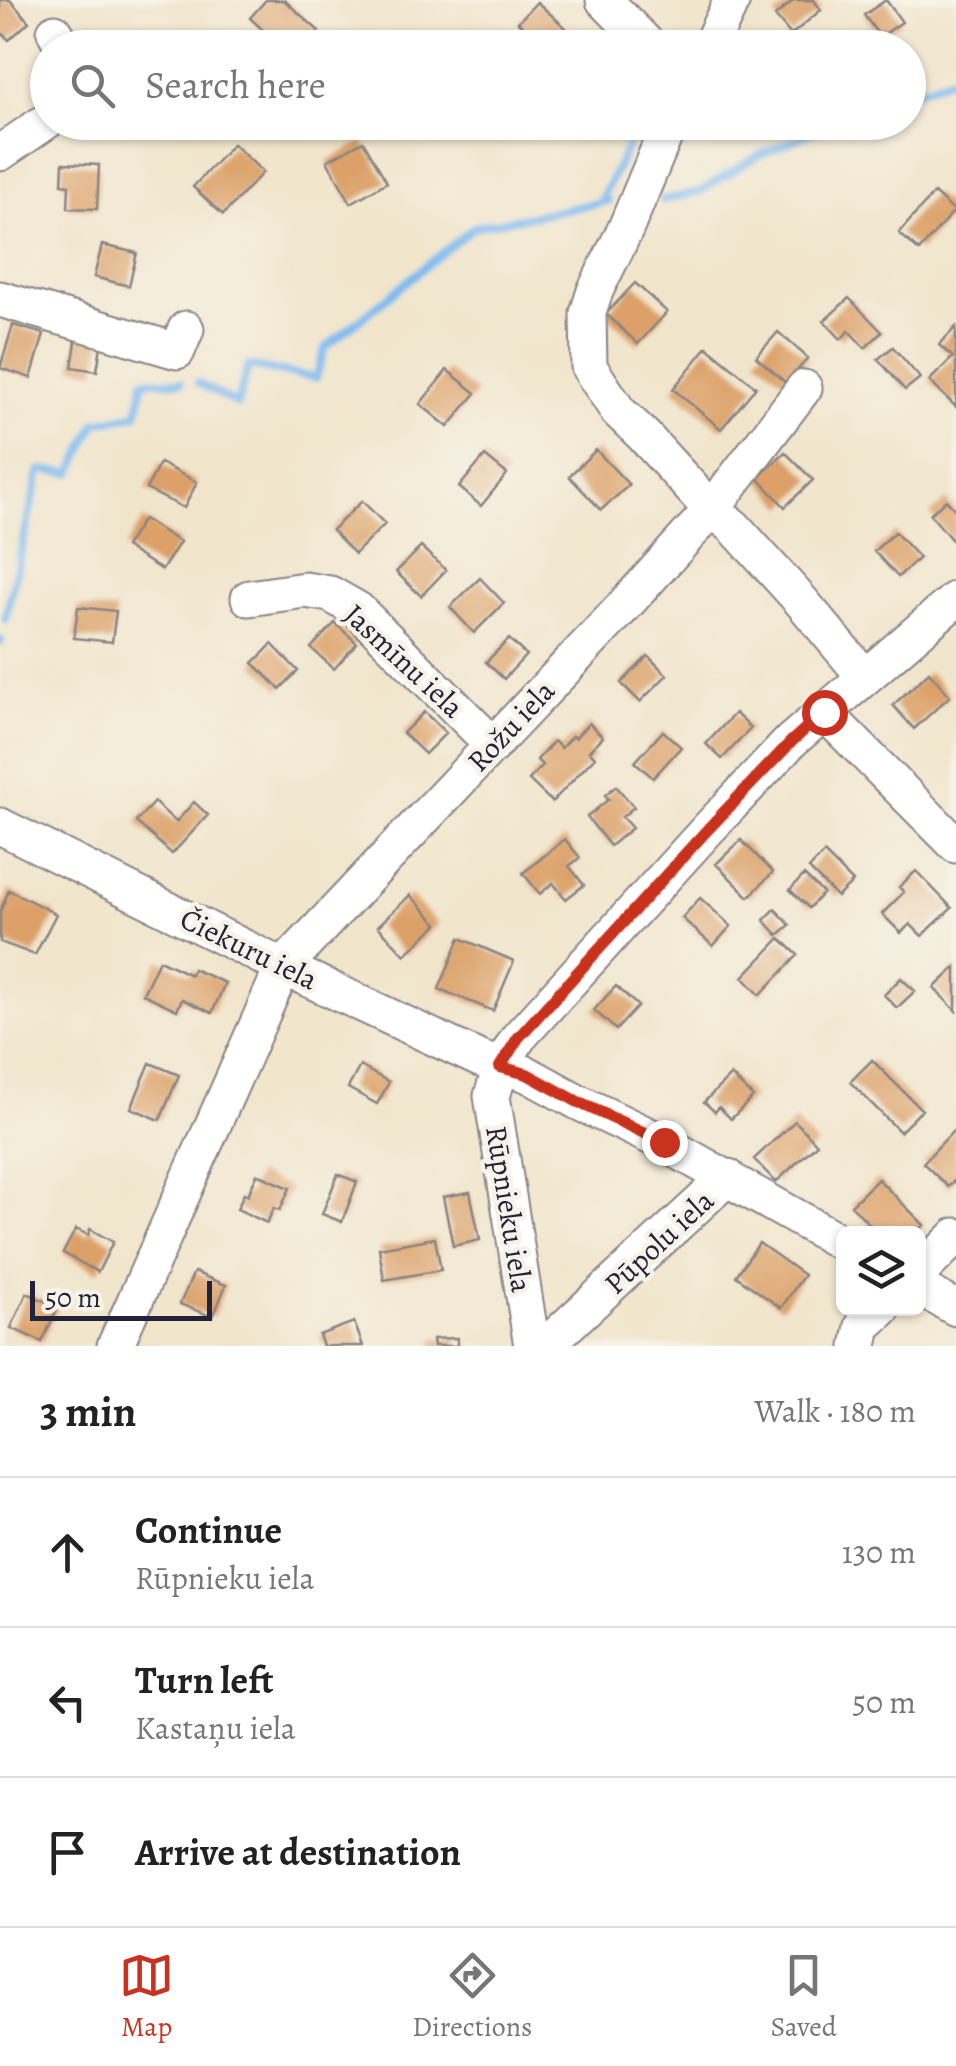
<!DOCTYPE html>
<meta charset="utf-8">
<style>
:root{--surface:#fff;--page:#f6f6f6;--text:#222;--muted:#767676;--line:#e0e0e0;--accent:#c8321e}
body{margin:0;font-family:Alegreya,serif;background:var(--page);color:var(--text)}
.controls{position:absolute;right:30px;bottom:30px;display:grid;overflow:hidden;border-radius:15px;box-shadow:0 2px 8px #0004}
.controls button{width:90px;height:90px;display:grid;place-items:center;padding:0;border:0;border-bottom:2px solid var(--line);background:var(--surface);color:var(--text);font:50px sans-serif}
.scale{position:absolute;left:30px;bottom:25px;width:182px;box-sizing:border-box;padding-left:10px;border:5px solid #22223b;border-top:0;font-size:28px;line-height:35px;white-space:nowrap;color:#22223b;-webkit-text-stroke:8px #f7f3e8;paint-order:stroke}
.stop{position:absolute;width:30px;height:30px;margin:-22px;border:8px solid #c8321e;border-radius:50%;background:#fff}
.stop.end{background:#c8321e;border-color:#fff;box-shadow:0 2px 10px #0008}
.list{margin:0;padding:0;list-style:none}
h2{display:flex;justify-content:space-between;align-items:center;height:130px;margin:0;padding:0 40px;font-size:42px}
h2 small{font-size:32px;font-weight:400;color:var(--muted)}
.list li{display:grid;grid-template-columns:65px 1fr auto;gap:30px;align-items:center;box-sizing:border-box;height:150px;padding:0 40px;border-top:2px solid var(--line)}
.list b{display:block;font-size:38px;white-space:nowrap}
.list p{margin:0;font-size:32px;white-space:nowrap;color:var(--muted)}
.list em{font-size:32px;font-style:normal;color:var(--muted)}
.icon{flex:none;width:55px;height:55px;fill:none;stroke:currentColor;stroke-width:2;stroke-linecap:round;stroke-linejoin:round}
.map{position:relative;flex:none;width:956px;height:1346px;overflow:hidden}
.search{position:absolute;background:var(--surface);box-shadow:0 2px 8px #0004;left:30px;right:30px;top:30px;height:110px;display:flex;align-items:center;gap:25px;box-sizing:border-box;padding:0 35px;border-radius:55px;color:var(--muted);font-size:38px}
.sheet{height:580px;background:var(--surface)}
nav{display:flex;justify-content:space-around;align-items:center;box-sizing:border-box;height:140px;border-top:2px solid var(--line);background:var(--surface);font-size:28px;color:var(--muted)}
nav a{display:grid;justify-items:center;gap:5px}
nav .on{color:var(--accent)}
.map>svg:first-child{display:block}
</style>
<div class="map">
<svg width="956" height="1346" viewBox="0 0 956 1346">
<rect width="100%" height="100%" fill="#f7f3e8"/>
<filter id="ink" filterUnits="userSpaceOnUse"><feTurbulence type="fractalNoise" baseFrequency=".01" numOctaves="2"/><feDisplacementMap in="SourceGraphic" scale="20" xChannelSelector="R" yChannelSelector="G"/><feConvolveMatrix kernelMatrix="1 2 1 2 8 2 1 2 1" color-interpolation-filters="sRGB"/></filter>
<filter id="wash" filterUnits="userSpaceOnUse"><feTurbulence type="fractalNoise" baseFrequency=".0048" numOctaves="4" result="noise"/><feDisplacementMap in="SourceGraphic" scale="40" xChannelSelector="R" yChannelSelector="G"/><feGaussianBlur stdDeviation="2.25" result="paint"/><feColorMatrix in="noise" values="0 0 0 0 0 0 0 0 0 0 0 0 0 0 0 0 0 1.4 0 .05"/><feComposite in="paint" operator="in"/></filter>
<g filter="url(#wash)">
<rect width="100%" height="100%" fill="#f1e5cc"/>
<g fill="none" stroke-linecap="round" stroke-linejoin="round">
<path stroke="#7dbaf0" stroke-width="8" d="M 908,94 L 956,76
M 663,200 L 701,191 L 757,156 L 837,122
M 600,202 L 632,137
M 198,383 L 237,404 L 248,366 L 316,378 L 325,348 L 474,227 L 608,201
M 5,619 L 40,470 L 72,473 L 96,423 L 137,414 L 144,380 L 181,382
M 0,643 L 1,640"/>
</g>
<g id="blocks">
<path fill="#dca067" d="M 0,0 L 10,0 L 29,22 L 9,40 L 3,34 L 0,37 Z
M 266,0 L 284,0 L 319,31 L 304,48 L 282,48 L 250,18 Z
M 794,0 L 814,0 L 821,10 L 791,35 L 775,16 Z
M 886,0 L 902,22 L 880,37 L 864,15 Z
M 537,2 L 567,29 L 559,38 L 566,44 L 563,48 L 517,48 L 510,41 L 523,27 L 518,22 Z
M 363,141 L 387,182 L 351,203 L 327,161 Z
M 233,144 L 263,172 L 223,215 L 193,187 Z
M 63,163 L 99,165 L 97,209 L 68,208 L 69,185 L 62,184 Z
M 934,193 L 954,211 L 919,251 L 899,233 Z
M 102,245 L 137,253 L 129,286 L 94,277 Z
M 635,283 L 667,312 L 638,344 L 606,314 Z
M 849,298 L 882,332 L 865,348 L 849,331 L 841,339 L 824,321 Z
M 13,325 L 44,334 L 31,378 L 0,368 Z
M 956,327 L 956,407 L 929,381 L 953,357 L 939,345 Z
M 78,329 L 103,333 L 97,371 L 72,367 Z
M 778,332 L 808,358 L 786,383 L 756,357 Z
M 707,347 L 756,387 L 721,429 L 673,389 Z
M 893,347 L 920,378 L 905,390 L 878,359 Z
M 447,370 L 476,393 L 448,427 L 420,404 Z
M 596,450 L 629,485 L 601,510 L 569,476 Z
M 785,452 L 813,480 L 785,507 L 758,478 Z
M 485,456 L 507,474 L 481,506 L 459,487 Z
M 160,463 L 197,482 L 184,508 L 146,489 Z
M 946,500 L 956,511 L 956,545 L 930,514 Z
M 362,501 L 385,524 L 355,554 L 332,530 Z
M 143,519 L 180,542 L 162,570 L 125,547 Z
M 895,532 L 919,558 L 898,577 L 874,551 Z
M 421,547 L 446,570 L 421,596 L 396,572 Z
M 480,578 L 504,603 L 474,633 L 450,607 Z
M 78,607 L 116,611 L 112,642 L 74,638 Z
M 335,623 L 357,643 L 334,669 L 311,648 Z
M 509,639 L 526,655 L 504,679 L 486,662 Z
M 272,644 L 298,671 L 280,689 L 253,663 Z
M 648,656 L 667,675 L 640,702 L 621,683 Z
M 929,672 L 950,696 L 914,729 L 893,705 Z
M 424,712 L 446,733 L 425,754 L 403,733 Z
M 735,713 L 751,728 L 722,759 L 706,744 Z
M 589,723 L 603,737 L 589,751 L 595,757 L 552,802 L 529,780 L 542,765 L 537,760 L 554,741 L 561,748 L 572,736 L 575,738 Z
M 663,731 L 681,747 L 653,778 L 635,762 Z
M 616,786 L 634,807 L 622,817 L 632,828 L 610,846 L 587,817 L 609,799 L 605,795 Z
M 154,802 L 176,822 L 194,802 L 208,815 L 172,854 L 136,822 Z
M 565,839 L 580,858 L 569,866 L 584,885 L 566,899 L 553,883 L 540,894 L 523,873 Z
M 741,840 L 773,872 L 749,897 L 716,864 Z
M 824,853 L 853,882 L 837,897 L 809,869 Z
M 916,871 L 952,908 L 922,936 L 910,924 L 901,933 L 882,914 L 904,892 L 899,887 Z
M 804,875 L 823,893 L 809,908 L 790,890 Z
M 9,890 L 56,914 L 35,955 L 0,942 L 0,912 Z
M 410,895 L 438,924 L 405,955 L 378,926 Z
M 700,898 L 731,926 L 713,946 L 682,918 Z
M 775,909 L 790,925 L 778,935 L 764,920 Z
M 460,938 L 514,961 L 493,1011 L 439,989 Z
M 780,938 L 798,955 L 760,995 L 743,977 Z
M 159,960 L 191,975 L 193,969 L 225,983 L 212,1013 L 182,999 L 177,1010 L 143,994 Z
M 956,967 L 956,1011 L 934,988 Z
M 901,978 L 915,991 L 897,1008 L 884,995 Z
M 616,986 L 638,1006 L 616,1030 L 594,1010 Z
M 872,1060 L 922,1110 L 900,1132 L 850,1082 Z
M 150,1063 L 179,1075 L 160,1120 L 131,1108 Z
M 360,1066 L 389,1082 L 377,1104 L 348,1088 Z
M 731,1075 L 753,1097 L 731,1119 L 719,1107 L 715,1112 L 704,1102 Z
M 795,1121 L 817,1144 L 776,1182 L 754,1159 Z
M 956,1128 L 956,1179 L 948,1187 L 923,1163 Z
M 257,1174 L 290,1188 L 280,1210 L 274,1208 L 267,1223 L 237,1209 L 244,1193 L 248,1195 Z
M 338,1174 L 357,1182 L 342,1222 L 322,1214 Z
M 878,1179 L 924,1225 L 916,1234 L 879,1234 L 851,1205 Z
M 470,1192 L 480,1240 L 453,1246 L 443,1197 Z
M 76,1229 L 88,1235 L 90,1229 L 113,1242 L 98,1272 L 63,1253 Z
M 435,1238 L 441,1270 L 384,1280 L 379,1248 Z
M 759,1243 L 804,1275 L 781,1308 L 736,1276 Z
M 194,1272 L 226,1285 L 213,1317 L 180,1304 Z
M 27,1293 L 58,1307 L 42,1342 L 11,1328 Z
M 354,1322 L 363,1346 L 323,1346 L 319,1335 Z
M 457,1338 L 457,1346 L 434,1346 L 433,1339 Z"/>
</g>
</g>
<g filter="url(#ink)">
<use href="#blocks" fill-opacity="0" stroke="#8a8484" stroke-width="2.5"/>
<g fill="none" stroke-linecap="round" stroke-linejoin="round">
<g stroke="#8a8484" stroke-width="39">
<path id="minor" d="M 604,0 L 651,48
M 55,32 L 64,48
M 709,48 L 732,0
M 670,122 L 626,228 L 595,291 L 588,313 L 589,367 L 618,411 L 644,436 L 707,505 L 734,527 L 802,602 L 865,677
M 0,153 L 48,120
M 0,299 L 177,351 L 186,329
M 249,598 L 305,590 L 330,594 L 358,610 L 493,745
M 824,712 L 956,845
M 0,826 L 283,967 L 480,1059 L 527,1074 L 580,1103 L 664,1143 L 844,1244
M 918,1274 L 956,1236
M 918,1287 L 956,1308
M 115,1346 L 283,967 L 624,606 L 712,509 L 804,388
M 532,1346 L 492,1096 L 501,1067 L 518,1038 L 708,829 L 791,741 L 956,599
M 545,1346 L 728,1177
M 859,1346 L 863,1326 L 883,1308"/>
</g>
<use href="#minor" stroke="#fff" stroke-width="35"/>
</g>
</g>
<g fill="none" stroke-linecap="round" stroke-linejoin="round" filter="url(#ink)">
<path stroke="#c8321e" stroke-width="12" d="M 664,1142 L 580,1103 L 527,1074 L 500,1067 L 518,1038 L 708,829 L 792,741 L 824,712"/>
</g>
<g text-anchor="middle" stroke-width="9" stroke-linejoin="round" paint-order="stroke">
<g font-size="30" fill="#22223b" stroke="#f7f3e8">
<text transform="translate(404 661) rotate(43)" y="10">Jasmīnu iela</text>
<text transform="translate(511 726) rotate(-47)" y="10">Rožu iela</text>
<text transform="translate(249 949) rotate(26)" y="10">Čiekuru iela</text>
<text transform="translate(509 1209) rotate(81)" y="10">Rūpnieku iela</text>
<text transform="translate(659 1242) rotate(-43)" y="10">Pūpolu iela</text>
</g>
</g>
</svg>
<div class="controls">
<button><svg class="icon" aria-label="layers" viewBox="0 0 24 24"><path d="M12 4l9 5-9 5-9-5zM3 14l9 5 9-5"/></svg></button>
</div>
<div class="scale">50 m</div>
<div class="stop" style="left:824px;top:712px"></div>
<div class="stop end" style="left:664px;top:1142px"></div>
<div class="search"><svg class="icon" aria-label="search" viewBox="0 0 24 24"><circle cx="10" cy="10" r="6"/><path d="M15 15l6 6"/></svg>Search here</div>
</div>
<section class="sheet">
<h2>3 min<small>Walk · 180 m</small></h2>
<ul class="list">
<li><svg class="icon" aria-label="ahead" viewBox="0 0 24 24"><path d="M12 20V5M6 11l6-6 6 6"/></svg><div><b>Continue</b><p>Rūpnieku iela</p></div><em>130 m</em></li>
<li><svg class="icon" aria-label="left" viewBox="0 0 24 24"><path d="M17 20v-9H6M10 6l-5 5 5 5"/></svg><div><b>Turn left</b><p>Kastaņu iela</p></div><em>50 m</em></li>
<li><svg class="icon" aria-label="arrive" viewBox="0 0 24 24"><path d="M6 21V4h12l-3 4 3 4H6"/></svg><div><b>Arrive at destination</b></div></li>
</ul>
</section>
<nav>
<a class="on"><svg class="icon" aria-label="map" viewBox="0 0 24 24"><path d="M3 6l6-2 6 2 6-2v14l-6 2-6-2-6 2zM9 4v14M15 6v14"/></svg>Map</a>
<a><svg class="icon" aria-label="directions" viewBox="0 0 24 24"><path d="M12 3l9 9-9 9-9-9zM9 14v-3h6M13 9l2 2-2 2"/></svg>Directions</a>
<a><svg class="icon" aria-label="saved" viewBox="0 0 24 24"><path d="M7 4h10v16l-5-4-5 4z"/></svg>Saved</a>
</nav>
